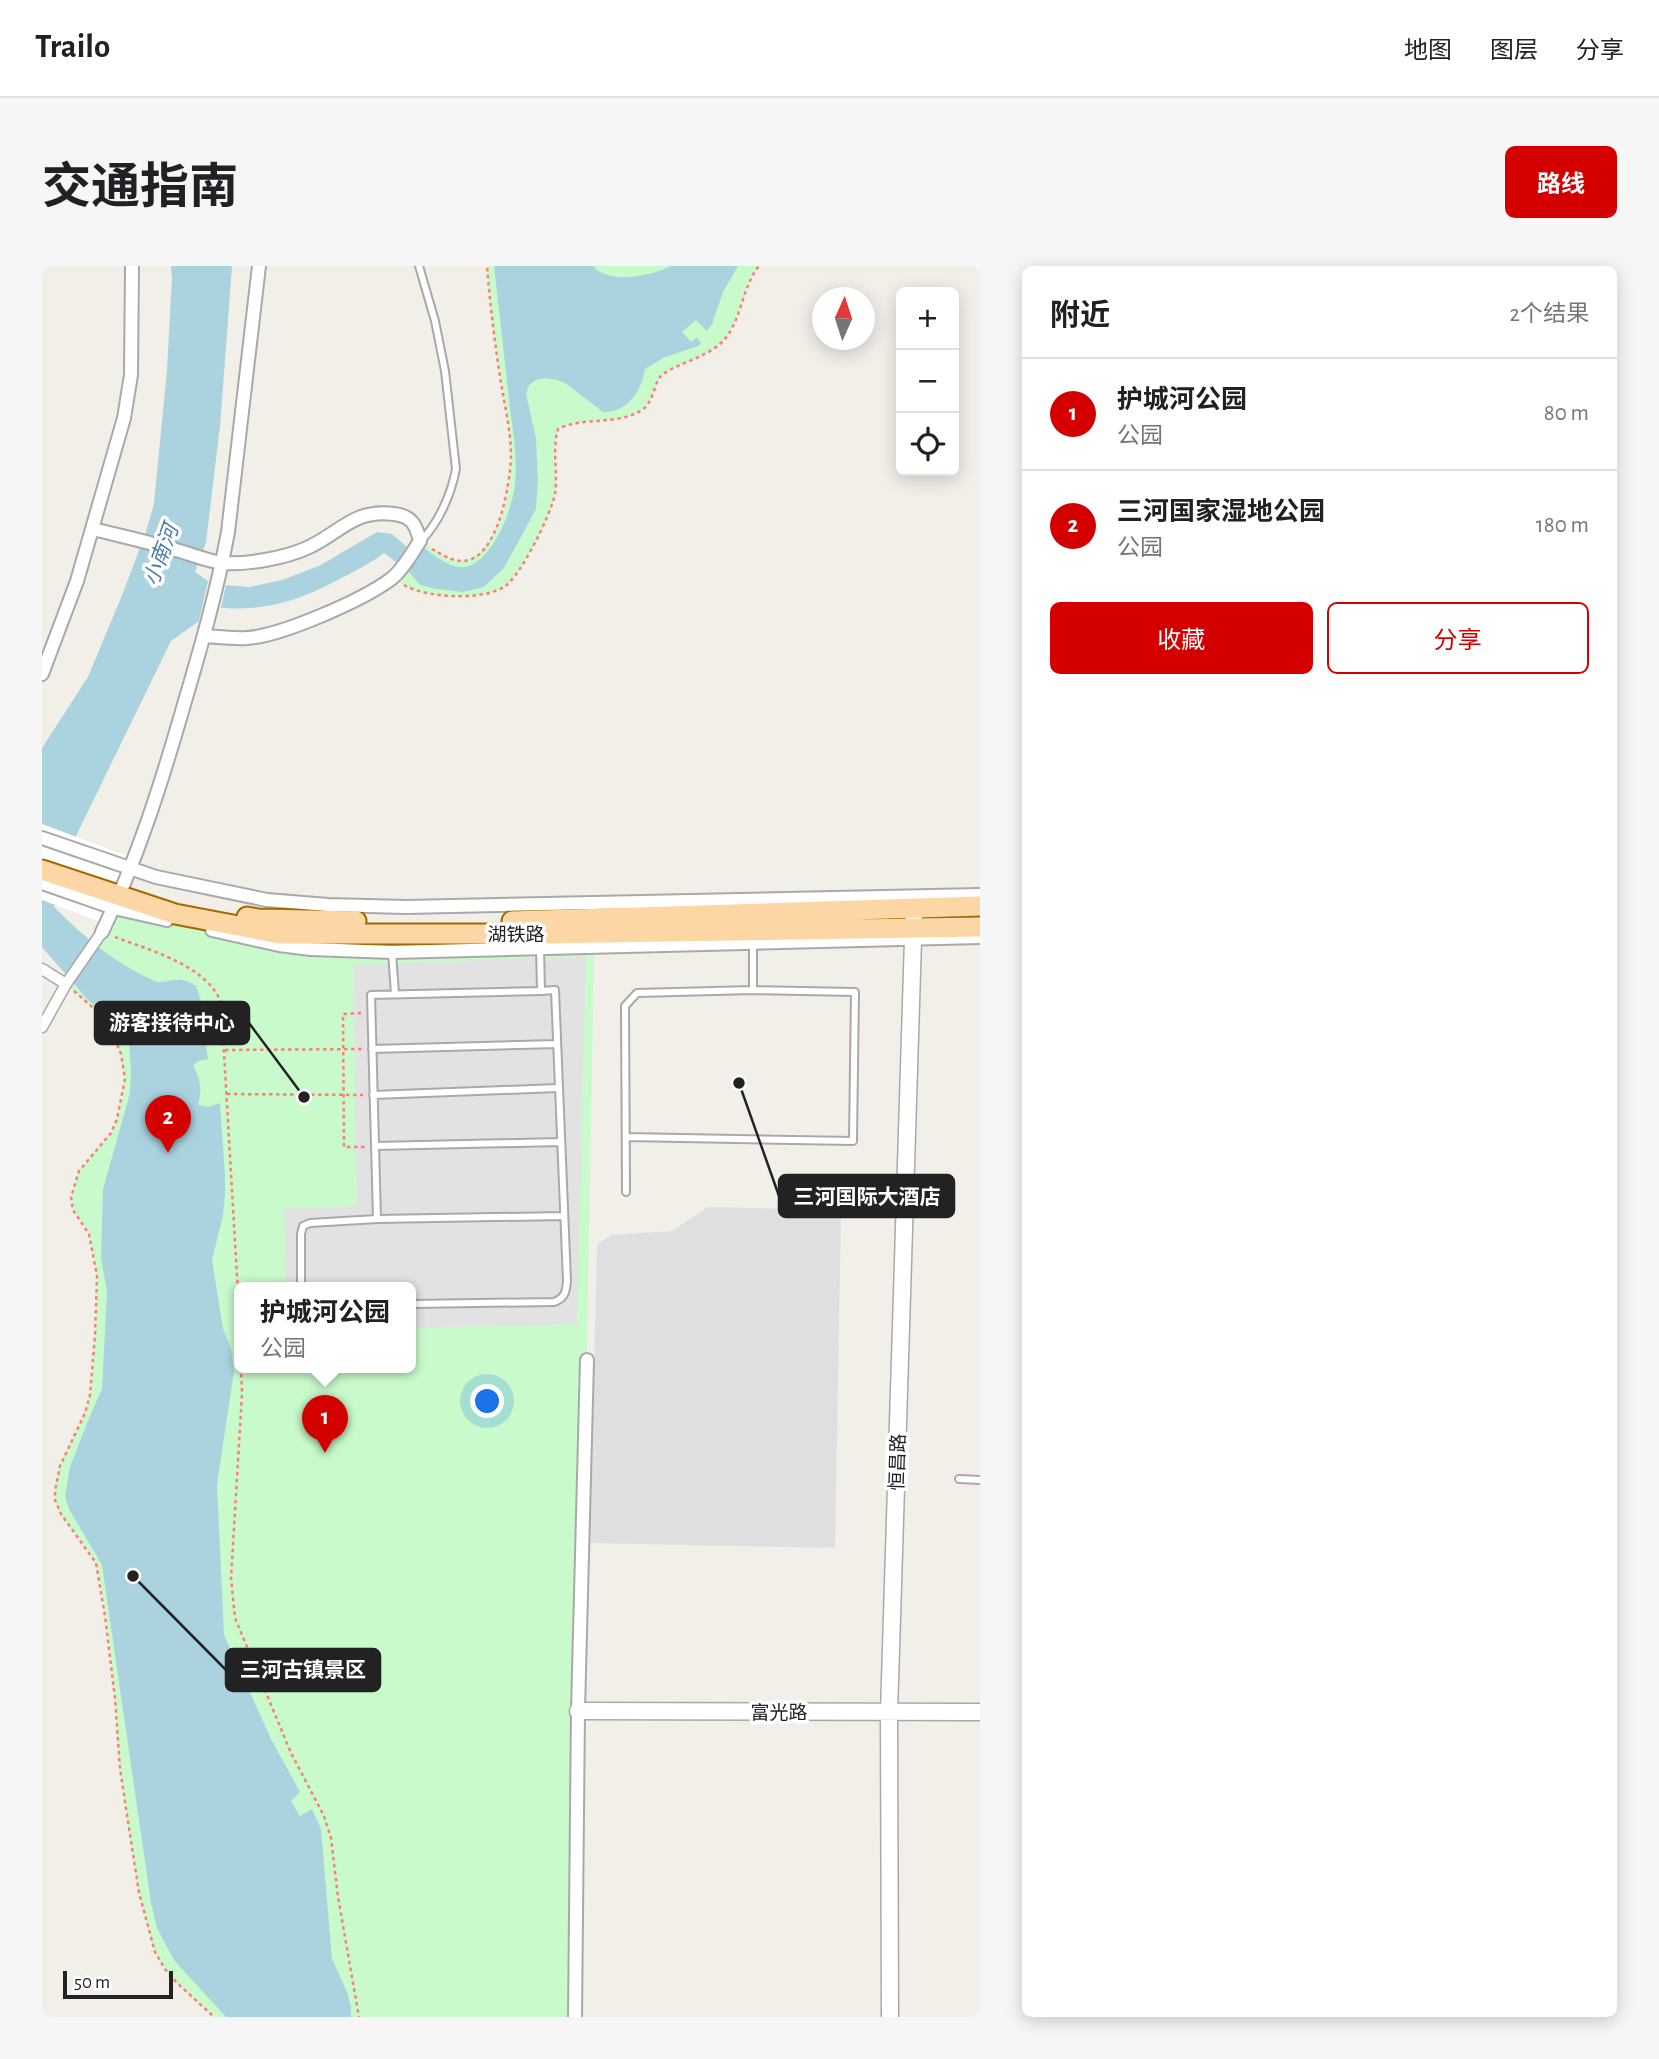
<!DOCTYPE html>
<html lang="zh">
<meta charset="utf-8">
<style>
:root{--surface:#fff;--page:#f6f6f6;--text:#202124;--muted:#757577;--line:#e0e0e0;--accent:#d40000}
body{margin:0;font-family:"Alegreya Sans","Noto Sans SC",sans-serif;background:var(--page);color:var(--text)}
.controls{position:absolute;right:21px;top:21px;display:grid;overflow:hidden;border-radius:10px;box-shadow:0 4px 18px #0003}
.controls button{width:63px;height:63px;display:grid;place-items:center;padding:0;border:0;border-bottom:2px solid var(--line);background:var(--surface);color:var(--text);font:35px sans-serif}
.compass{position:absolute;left:770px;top:21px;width:63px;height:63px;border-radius:50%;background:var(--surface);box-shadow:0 4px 18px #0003;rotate:3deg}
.scale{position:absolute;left:21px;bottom:18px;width:110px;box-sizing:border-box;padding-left:7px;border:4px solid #222;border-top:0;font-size:19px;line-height:24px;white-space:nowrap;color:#222;-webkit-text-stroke:5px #fff;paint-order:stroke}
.you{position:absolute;left:446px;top:1136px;width:24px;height:24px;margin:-18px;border:5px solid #fff;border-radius:50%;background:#1a73e8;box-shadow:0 0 0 10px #1a73e833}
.badge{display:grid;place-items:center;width:46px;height:46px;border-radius:50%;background:var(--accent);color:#fff;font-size:23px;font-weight:700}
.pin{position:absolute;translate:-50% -58px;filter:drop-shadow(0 2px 4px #0008)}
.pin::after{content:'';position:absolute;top:37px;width:24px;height:21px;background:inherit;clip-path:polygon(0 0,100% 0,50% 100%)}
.popup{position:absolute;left:192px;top:1016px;width:182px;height:91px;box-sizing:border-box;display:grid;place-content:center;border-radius:10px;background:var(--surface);filter:drop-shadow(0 2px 5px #0005);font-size:23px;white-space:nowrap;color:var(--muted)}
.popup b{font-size:26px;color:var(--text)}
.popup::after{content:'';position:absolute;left:50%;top:100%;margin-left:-14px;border:14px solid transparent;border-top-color:var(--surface)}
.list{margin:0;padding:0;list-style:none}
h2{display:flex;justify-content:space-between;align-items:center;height:91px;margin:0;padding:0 28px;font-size:30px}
h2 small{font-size:23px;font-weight:400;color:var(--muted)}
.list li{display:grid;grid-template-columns:46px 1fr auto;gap:21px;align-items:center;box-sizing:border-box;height:112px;padding:0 28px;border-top:2px solid var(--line)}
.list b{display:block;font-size:26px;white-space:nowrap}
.list p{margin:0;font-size:23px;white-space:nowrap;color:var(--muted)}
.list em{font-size:23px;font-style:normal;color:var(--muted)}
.actions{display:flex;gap:14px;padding:21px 28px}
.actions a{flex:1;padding:16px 0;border:2px solid var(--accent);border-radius:10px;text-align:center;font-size:24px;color:var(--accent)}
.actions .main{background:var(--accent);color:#fff}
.icon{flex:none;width:38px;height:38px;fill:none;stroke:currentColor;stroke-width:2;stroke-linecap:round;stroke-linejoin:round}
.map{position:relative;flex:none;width:938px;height:1751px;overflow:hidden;border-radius:10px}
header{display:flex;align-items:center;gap:42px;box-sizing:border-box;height:98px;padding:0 35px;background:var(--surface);border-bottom:2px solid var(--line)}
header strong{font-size:33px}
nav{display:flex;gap:38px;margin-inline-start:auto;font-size:24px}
.intro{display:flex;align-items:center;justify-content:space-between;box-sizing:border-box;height:168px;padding:0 42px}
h1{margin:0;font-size:49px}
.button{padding:18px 32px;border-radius:10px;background:var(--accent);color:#fff;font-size:24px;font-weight:700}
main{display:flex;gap:42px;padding:0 42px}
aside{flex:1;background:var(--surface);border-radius:10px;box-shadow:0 4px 18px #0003}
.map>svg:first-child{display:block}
</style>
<header>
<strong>Trailo</strong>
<nav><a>地图</a><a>图层</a><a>分享</a></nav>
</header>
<div class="intro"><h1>交通指南</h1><a class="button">路线</a></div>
<main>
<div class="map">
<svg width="938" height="1751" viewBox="0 0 938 1751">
<rect width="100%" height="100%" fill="#f2efe9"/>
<path fill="#e0dfdf" d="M 666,941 L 799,944 L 793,1282 L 548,1277 L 555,978 L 569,969 L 630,965 Z"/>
<path fill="#c8facc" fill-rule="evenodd" d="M 129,0 L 190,0 L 178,160 L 164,276 L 153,306 L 166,315 L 157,355 L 129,375 L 31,576 L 12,641 L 52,677 L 72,642 L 237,679 L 552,681 L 533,1751 L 172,1751 C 151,1732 129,1715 115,1690 C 111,1681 109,1672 106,1663 C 99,1637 94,1612 90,1586 C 86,1558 81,1530 78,1502 C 72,1435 71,1366 54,1300 C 48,1275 13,1257 13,1228 C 12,1197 34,1173 44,1144 C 51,1122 51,1096 53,1072 C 55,1039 57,1003 48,971 C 44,956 29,948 30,931 C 31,905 51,889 67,870 C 75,859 78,846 80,833 C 88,777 63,753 24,718 L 28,713 L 0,681 L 0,482 L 46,411 L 81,327 L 104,266 L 112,238 L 125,104 L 130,13 ZM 197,1021 L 369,1021 L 369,1101 L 197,1101 Z
M 445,0 L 717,0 C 699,22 699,57 679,77 C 664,92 627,100 618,111 C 611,121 611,137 600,144 C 575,160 541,150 516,163 C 510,184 516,207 513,228 C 509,250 479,311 460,322 C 441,333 395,332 375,325 C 366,322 358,317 350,312 L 378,275 C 389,282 400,290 411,294 C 425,298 436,290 444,280 C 485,229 464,144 455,86 C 450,57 447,29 445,0 Z"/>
<path fill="#e2e2e2" d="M 544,690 L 535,1058 L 369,1062 L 369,1021 L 244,1021 L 242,942 L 315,940 L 311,699 Z"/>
<path fill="#aad3df" d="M 129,0 L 190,0 L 178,160 L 164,276 L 153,306 L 166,315 L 157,355 L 129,375 L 31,576 L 12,641 C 41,671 74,698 113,715 C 119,718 127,714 134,714 C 141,713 148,716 154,720 L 160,738 L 151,739 L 155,773 L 163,772 L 166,793 L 156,795 L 151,800 C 159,814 160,824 156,839 L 166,841 L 178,837 L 183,910 L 183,929 L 181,949 L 170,994 L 181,1063 L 189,1083 L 192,1105 L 175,1218 L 182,1369 L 230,1475 L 258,1526 L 249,1535 L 258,1550 L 270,1543 L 279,1563 L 290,1693 L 305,1726 L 309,1741 L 309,1751 L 184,1751 L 132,1694 L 115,1662 L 109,1637 L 60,1299 L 27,1243 L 23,1230 L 28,1201 L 47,1152 L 60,1123 L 65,1026 L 59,991 L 61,923 L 88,827 L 89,804 L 87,778 L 80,762 L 46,734 L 0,681 L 0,482 L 46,411 L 81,327 L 104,266 L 112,238 L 125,104 L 130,13 Z
M 452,0 L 551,0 C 567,19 609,10 629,0 L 696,0 L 681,26 L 670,58 L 665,65 L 654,54 L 640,66 L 649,76 L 655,71 L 659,77 L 656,80 L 621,92 L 603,103 C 600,124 586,147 561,146 L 523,117 L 515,114 L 504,112 L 494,114 L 487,119 L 484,128 L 494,172 L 496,215 L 494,243 L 462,302 L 442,321 L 421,326 L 395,323 L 378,319 L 366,305 L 342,287 C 332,295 320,301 309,307 C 263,332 232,345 179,342 L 184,319 L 207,321 L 240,314 L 277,300 L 335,266 L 350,268 L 373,288 L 382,282 C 405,299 423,313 445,286 C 460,268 470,241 473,218 C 476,189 470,161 467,133 C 462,88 457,44 452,0 Z"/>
<path fill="#fff" d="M 0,558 L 85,590 L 59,656 L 0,634 Z"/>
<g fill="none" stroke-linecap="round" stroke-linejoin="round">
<g stroke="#a9a9a9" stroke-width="10">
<path id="service" d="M 377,0 L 393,55 L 403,105 L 414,203 C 409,229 397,256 379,275
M 498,681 L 499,725 L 329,729 L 335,953 L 522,950
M 350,686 L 353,728
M 330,783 L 515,778
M 331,829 L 516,822
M 584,871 L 811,875 L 813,726 L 711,724
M 333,880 L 519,876
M 584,926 L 583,740 L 595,727 L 711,724 L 711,677
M 259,1021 L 259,968 L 261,960 L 268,957 L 335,953
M 369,1038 L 512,1036 C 523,1032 524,1026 525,1015 L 513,724 L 499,725
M 917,1213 L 938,1214"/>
</g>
<g stroke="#a9a9a9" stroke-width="13">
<path id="pedestrian" d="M 0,703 L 24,718
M 0,761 L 24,718 L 60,666"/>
</g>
<g stroke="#a9a9a9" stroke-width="16">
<path id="minor" d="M 51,263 C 79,270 106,276 134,284 C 149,288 165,295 180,297 C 204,299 243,292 265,282 C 297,268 312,242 352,248 C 370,250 374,259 378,275 C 370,287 360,305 349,313 C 321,334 239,370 205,372 C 191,373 176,371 162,370
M 0,408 L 35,315 L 82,152 L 89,109 L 90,0
M 0,572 L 114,611 L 225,634 L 286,639 L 364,641 L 938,629
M 0,617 L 72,642 L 125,654
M 170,664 L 237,679 L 269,683 L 350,686 L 938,671
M 60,666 C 95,595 119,518 141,442 C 158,384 175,326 186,266 L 217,0
M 533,1751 L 536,1445 L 545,1094"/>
</g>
<g stroke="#a9a9a9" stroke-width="19">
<path id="tertiary" d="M 536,1445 L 938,1446
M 848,1751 L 847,1447 L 872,641"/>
</g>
<g stroke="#a06b00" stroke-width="23">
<path id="primary" d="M 0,604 L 133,648 L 238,668 L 498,668 L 938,661
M 205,651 L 216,653 L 314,655
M 470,655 L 938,640"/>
</g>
<path stroke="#fa8072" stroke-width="2.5" stroke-dasharray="3.5 3.5" stroke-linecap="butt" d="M 390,283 C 399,288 409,295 420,295 C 456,295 468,218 469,191 C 469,166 463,141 459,117 C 453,78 448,39 445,0
M 362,319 C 385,332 439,335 462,321 C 479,310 509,248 513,228 C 516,207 510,183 516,163 C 541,150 575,160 600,144 C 611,137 611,121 618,111 C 627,100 664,92 679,77 C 700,57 699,22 717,0
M 73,671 C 107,684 164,699 179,736 L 197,1044
M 32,725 L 56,746 L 71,768 L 79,788 L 83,813 L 75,853 L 69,867 L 37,905 L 29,931 L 31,944 L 47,968 L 55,1010 L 53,1069 L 48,1129 L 43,1147 L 18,1200 L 13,1225 L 13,1234 L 19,1248 L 54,1297 L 63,1350 L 73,1432 L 78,1503 L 97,1627 L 113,1686 L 123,1703 L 134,1716 L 172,1751
M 319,747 L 301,748 L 302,881 L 323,881
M 183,784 L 320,783
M 185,828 L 321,829
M 199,1101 L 200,1128 L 189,1312 L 193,1352 L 249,1487 L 282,1550 L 289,1572 L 296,1631 L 317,1751"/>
<use href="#service" stroke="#fff" stroke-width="6"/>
<use href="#pedestrian" stroke="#fff" stroke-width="10"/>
<use href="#minor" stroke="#fff" stroke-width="12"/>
<use href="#tertiary" stroke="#fff" stroke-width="16"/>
<use href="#primary" stroke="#fcd6a4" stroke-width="19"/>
</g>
<g text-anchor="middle" stroke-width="7" stroke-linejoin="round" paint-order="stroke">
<g font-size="19" fill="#222" stroke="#fff">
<text x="474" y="675">湖铁路</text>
<text transform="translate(855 1196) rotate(-88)" y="7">恒昌路</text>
<text x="737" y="1453">富光路</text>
</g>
<g font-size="21" font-style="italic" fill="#4a7aab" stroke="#fff">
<text transform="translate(119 289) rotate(-70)" y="7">小南河</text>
</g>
</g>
<path fill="none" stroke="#222" stroke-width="2.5" d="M262 831L207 757M697 817L737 930M91 1310L184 1404"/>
<g fill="#222" stroke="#fff" stroke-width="2.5">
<circle cx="262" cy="831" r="7"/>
<circle cx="697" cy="817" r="7"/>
<circle cx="91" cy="1310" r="7"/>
</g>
<g fill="#222" stroke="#222" stroke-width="2.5">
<rect x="53" y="736" width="154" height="42" rx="7"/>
<rect x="737" y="909" width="175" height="42" rx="7"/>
<rect x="184" y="1383" width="154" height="42" rx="7"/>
</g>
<g font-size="21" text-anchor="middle" font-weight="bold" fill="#fff">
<text x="130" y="764">游客接待中心</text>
<text x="825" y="938">三河国际大酒店</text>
<text x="261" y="1411">三河古镇景区</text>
</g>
</svg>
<div class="controls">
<button>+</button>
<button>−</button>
<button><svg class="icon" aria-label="locate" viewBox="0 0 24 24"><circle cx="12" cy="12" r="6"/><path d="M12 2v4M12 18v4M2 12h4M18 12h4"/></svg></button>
</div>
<svg class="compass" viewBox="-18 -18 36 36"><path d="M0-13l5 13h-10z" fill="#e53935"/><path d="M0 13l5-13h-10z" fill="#757577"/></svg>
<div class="scale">50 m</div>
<div class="you"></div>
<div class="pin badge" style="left:283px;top:1187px">1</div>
<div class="popup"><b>护城河公园</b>公园</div>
<div class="pin badge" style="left:126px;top:887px">2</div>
</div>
<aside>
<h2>附近<small>2个结果</small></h2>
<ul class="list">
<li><span class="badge">1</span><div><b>护城河公园</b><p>公园</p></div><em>80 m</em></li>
<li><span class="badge">2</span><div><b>三河国家湿地公园</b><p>公园</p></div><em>180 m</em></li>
</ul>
<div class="actions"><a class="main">收藏</a><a>分享</a></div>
</aside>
</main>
